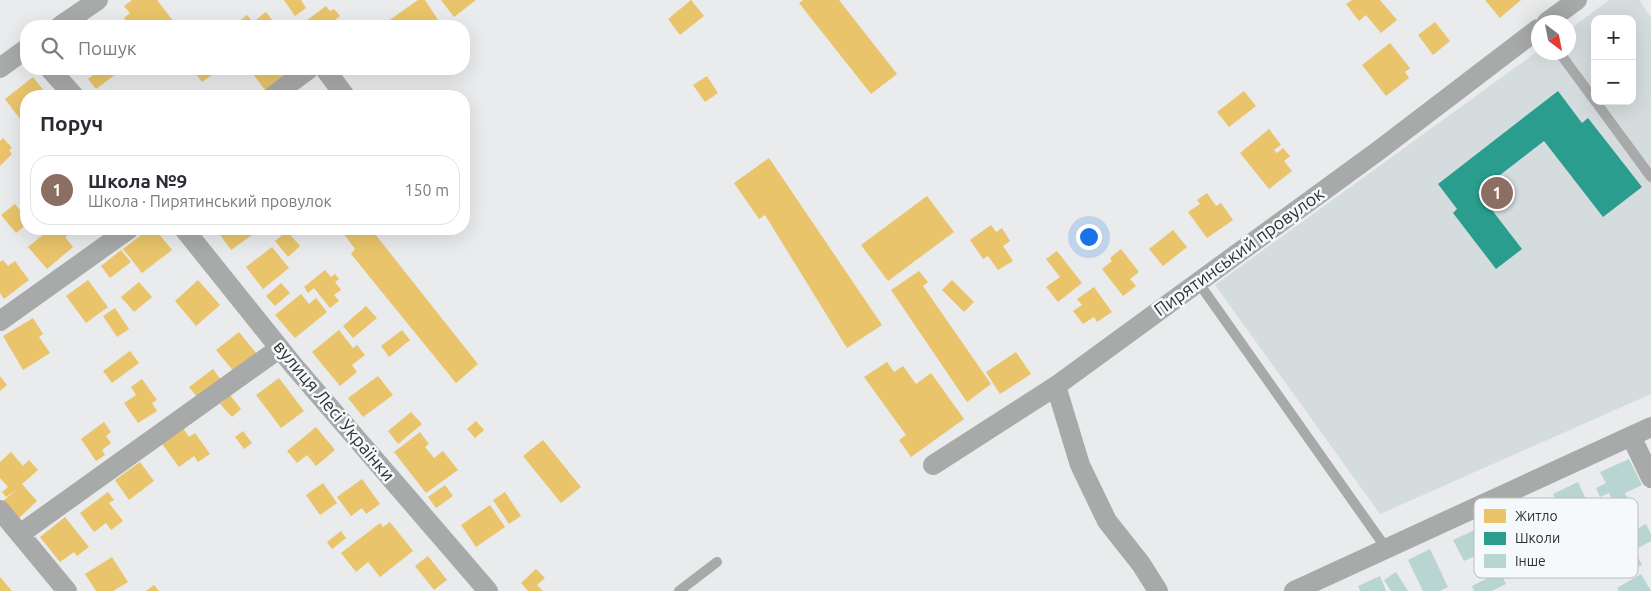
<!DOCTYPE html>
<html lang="uk">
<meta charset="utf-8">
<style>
:root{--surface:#fff;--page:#f2f2f3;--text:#2b2b33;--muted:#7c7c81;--line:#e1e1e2;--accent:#707272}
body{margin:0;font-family:Ubuntu,sans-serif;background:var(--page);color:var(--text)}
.controls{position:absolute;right:15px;top:15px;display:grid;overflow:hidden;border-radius:10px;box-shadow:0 5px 20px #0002}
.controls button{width:45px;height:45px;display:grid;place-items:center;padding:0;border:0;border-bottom:1px solid var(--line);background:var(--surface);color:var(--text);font:25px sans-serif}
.compass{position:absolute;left:1531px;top:15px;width:45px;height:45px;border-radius:50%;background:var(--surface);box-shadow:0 5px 20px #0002;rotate:148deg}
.you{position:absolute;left:1088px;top:236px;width:18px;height:18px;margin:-12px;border:4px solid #fff;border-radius:50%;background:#1a73e8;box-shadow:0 0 0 8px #1a73e833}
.badge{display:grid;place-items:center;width:32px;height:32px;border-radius:50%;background:var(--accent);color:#fff;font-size:16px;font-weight:700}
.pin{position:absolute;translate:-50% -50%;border:2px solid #fff;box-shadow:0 1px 5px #0006}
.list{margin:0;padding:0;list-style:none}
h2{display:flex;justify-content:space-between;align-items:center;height:65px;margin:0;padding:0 20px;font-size:21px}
h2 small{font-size:16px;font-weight:400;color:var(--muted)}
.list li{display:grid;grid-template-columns:32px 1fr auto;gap:15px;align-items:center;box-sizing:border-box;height:70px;margin:0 10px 10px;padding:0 10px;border:1px solid var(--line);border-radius:20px}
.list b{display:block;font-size:19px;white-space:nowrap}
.list p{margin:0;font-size:16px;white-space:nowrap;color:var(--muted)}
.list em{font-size:16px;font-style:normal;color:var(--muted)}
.icon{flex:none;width:28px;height:28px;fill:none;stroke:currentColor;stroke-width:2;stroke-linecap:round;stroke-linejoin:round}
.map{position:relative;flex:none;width:1651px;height:591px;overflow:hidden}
.search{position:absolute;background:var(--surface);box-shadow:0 5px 20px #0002;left:20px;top:20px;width:450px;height:55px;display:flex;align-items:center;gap:12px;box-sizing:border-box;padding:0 18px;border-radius:20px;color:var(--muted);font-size:19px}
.panel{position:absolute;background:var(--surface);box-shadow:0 5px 20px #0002;left:20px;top:90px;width:450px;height:145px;border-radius:20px}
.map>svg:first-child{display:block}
</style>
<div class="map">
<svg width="1651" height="591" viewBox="0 0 1651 591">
<rect width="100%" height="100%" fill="#e9ebec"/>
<path fill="#d4dcde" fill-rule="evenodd" d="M 1609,0 L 1639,0 L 1651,18 L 1651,394 L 1380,514 L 1215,285 L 1538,51 L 1538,52 L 1568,52 L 1569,30 ZM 1595,19 L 1632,19 L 1632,101 L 1595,101 Z"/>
<path fill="#e9c46a" d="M 132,0 L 157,0 L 177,26 L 130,26 L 124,18 L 130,13 L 124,6 Z
M 284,0 L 301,0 L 306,8 L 295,16 Z
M 418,0 L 425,0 L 442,26 L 391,26 L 388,21 Z
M 441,0 L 476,0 L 454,17 Z
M 691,0 L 704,16 L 680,35 L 668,19 Z
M 803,0 L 839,0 L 897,74 L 871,94 L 799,3 Z
M 1352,0 L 1380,0 L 1397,20 L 1381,33 L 1366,15 L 1359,21 L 1346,4 Z
M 1485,0 L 1521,0 L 1500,18 Z
M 326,6 L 330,11 L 334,9 L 340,16 L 336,19 L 341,26 L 299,26 Z
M 266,12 L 276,25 L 274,26 L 233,26 L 247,15 L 253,22 Z
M 1435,22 L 1450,41 L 1433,55 L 1418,35 Z
M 1390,43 L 1410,68 L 1405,72 L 1409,78 L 1386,96 L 1362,65 Z
M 101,69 L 112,69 L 116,74 L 96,89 L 88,79 Z
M 192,69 L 212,69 L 215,73 L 202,82 Z
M 249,69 L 289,69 L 291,71 L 265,90 Z
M 707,76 L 718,93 L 705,102 L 693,85 Z
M 33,77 L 48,96 L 26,96 L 26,127 L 5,99 Z
M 1244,91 L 1256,106 L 1229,127 L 1217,112 Z
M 1269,129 L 1281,145 L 1274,150 L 1277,153 L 1283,148 L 1290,156 L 1284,161 L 1292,171 L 1269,189 L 1240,153 Z
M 3,138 L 12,148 L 9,150 L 12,154 L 0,166 L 0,141 Z
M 769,158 L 882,325 L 847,348 L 765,215 L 759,219 L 734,183 Z
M 1207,193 L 1216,206 L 1221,203 L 1233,220 L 1207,238 L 1188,212 L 1200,204 L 1197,200 Z
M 927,196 L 954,232 L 888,281 L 861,245 Z
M 15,204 L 26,218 L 26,225 L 16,233 L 1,215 Z
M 991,225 L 996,232 L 1002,228 L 1010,241 L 1003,246 L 1013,261 L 998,270 L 988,256 L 983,259 L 970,240 Z
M 50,229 L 71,229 L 73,231 L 65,237 L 73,247 L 47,269 L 28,247 Z
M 149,229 L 155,229 L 172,250 L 142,273 L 123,249 Z
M 216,229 L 252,229 L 255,233 L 231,250 Z
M 340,229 L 371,229 L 478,364 L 456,383 L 351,254 L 355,249 Z
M 1173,230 L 1187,247 L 1163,266 L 1149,249 Z
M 287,231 L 300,246 L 288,257 L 275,241 Z
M 272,247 L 289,268 L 263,289 L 246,267 Z
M 1121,249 L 1139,272 L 1130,279 L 1136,286 L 1123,296 L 1102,269 L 1112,261 L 1110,258 Z
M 121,250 L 131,262 L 110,278 L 101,266 Z
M 1057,251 L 1082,283 L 1058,302 L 1046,287 L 1060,277 L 1046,259 Z
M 3,260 L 8,266 L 15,261 L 29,280 L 4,299 L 0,293 L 0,262 Z
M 325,270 L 331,277 L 335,274 L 339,279 L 335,282 L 341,290 L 334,295 L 339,301 L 330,308 L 314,288 L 308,293 L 304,287 Z
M 919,271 L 928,282 L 923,286 L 991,384 L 967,402 L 891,290 Z
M 88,280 L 108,307 L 86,323 L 66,296 Z
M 198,280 L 220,305 L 196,326 L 175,301 Z
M 952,280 L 974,302 L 964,312 L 942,290 Z
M 139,282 L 152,297 L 134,312 L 121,297 Z
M 281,283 L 290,293 L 275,306 L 266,296 Z
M 1094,287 L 1112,312 L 1097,322 L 1094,317 L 1083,324 L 1073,311 L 1082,305 L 1077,299 Z
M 301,294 L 309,304 L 316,298 L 327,312 L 295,338 L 275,315 Z
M 366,306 L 377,318 L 353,338 L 343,326 Z
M 115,308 L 129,329 L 117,337 L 103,316 Z
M 33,318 L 43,334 L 39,337 L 50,353 L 23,370 L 3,336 Z
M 339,330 L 353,348 L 357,345 L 365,355 L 352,365 L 357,372 L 340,386 L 312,352 Z
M 402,330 L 410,340 L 389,357 L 381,346 Z
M 239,332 L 257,354 L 235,373 L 216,350 Z
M 130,351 L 139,363 L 112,383 L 103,371 Z
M 1016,352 L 1031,374 L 1000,394 L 986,372 Z
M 887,362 L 894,372 L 903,366 L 916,384 L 931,373 L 964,419 L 911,457 L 899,440 L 906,435 L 864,377 Z
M 213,369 L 224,384 L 201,402 L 189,387 Z
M 0,376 L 7,385 L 0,391 Z
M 378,376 L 393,395 L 363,417 L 348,398 Z
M 279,378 L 304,411 L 281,428 L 256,395 Z
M 142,379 L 157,400 L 152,403 L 157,411 L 138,423 L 124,403 L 136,395 L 131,387 Z
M 230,395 L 241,409 L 232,417 L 220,404 Z
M 411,412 L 422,424 L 398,444 L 388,431 Z
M 476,421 L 484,430 L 475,438 L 467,429 Z
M 104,422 L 111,432 L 106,436 L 111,443 L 102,450 L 105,455 L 96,461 L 81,439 Z
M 316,427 L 335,450 L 316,466 L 307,455 L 297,463 L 287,451 Z
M 183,428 L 189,437 L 195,433 L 210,454 L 198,462 L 194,456 L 179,467 L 162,444 Z
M 243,431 L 252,443 L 244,449 L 235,437 Z
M 420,432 L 429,444 L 425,447 L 434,458 L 443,451 L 458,470 L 426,493 L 394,452 Z
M 543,440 L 581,487 L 561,503 L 523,456 Z
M 11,452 L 23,466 L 29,460 L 38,470 L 22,484 L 37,501 L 19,518 L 3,501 L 17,489 L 6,497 L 2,492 L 8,487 L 0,478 L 0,462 Z
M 140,462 L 154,481 L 129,500 L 115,480 Z
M 362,479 L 380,504 L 366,514 L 362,508 L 351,516 L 337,497 Z
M 323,483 L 337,503 L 320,515 L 306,495 Z
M 445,485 L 453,496 L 436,508 L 428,497 Z
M 108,492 L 114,500 L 109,503 L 123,521 L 111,530 L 106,523 L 94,532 L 80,513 Z
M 505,492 L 521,516 L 509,524 L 493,500 Z
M 490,505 L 505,527 L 476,547 L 461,525 Z
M 65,517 L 89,547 L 77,556 L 74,552 L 60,562 L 40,537 Z
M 390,522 L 413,551 L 380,577 L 368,562 L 356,572 L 341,553 L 380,523 L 383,527 Z
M 341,531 L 346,538 L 332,549 L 327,542 Z
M 428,556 L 447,580 L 434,590 L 415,566 Z
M 112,557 L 128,582 L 113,591 L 96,591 L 85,574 Z
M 536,569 L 545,578 L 537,585 L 543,591 L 528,591 L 521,583 Z
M 0,577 L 12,591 L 0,591 Z
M 154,585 L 159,591 L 146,591 Z"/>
<path fill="#2a9d8f" d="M 1558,91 L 1582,123 L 1588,118 L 1642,187 L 1603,217 L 1544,141 L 1478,192 L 1522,249 L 1496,269 L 1453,213 L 1457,209 L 1438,184 Z"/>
<path fill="#b9d5d2" d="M 1629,459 L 1642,485 L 1625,493 L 1628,499 L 1615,505 L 1609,493 L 1600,497 L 1596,488 L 1606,483 L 1600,472 Z
M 1578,482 L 1589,506 L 1564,518 L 1553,494 Z
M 1646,524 L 1651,534 L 1651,541 L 1629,553 L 1635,551 L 1642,565 L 1620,575 L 1613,561 L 1626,555 L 1618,539 Z
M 1477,529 L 1488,550 L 1464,561 L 1453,540 Z
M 1430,549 L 1448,587 L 1440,591 L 1423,591 L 1408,560 Z
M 1396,572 L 1408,591 L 1391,591 L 1384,580 Z
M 1500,572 L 1506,584 L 1492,591 L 1474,591 L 1472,586 Z
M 1641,574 L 1651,591 L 1619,591 L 1617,588 Z
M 1380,576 L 1386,591 L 1360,591 L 1358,586 Z"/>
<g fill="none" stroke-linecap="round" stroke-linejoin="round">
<path stroke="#a8a9a9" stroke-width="10" d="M 1559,52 L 1651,177
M 1198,282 L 1386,548
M 679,591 L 717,562"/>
<path stroke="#a8a9a9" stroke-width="20" d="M 1547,22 L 1577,0
M 60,26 L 98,0
M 0,68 L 26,49
M 50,69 L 74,96
M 325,69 L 345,96
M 273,96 L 309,69
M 184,229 L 294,366 L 488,591
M 0,321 L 129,229
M 1056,386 L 1080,465 L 1107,521 L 1141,564 L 1158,591
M 1631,436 L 1651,478
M 933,465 L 1056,386 L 1378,151 L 1538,29
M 0,510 L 67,591
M 20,534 L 280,348
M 1294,591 L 1651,427"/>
</g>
<g text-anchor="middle" stroke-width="5" stroke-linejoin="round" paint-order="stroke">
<g font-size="18" fill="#2f3131" stroke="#f5f9fb">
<text transform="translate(1239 252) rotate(-36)" y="6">Пирятинський провулок</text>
<text transform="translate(334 411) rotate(50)" y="6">вулиця Лесі Українки</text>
</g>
</g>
<rect x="1474" y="498" width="164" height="80" rx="8" fill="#f5f9fb" stroke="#babdbe" stroke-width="1"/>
<rect x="1484" y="509" width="22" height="14" fill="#e9c46a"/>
<rect x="1484" y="532" width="22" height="13" fill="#2a9d8f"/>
<rect x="1484" y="554" width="22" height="14" fill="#b9d5d2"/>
<g font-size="14" fill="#2f3131">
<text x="1515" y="521">Житло</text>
<text x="1515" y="543">Школи</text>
<text x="1515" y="566">Інше</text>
</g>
</svg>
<div class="controls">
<button>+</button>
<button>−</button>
</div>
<svg class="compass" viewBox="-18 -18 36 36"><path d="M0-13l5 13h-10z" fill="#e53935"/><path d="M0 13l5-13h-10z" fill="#7c7c81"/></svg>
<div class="you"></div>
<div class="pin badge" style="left:1497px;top:193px;background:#8d6e63">1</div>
<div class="search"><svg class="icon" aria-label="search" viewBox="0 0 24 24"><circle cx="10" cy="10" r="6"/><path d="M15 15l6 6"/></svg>Пошук</div>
<section class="panel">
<h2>Поруч<small></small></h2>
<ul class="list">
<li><span class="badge" style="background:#8d6e63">1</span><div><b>Школа №9</b><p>Школа · Пирятинський провулок</p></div><em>150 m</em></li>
</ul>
</section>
</div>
